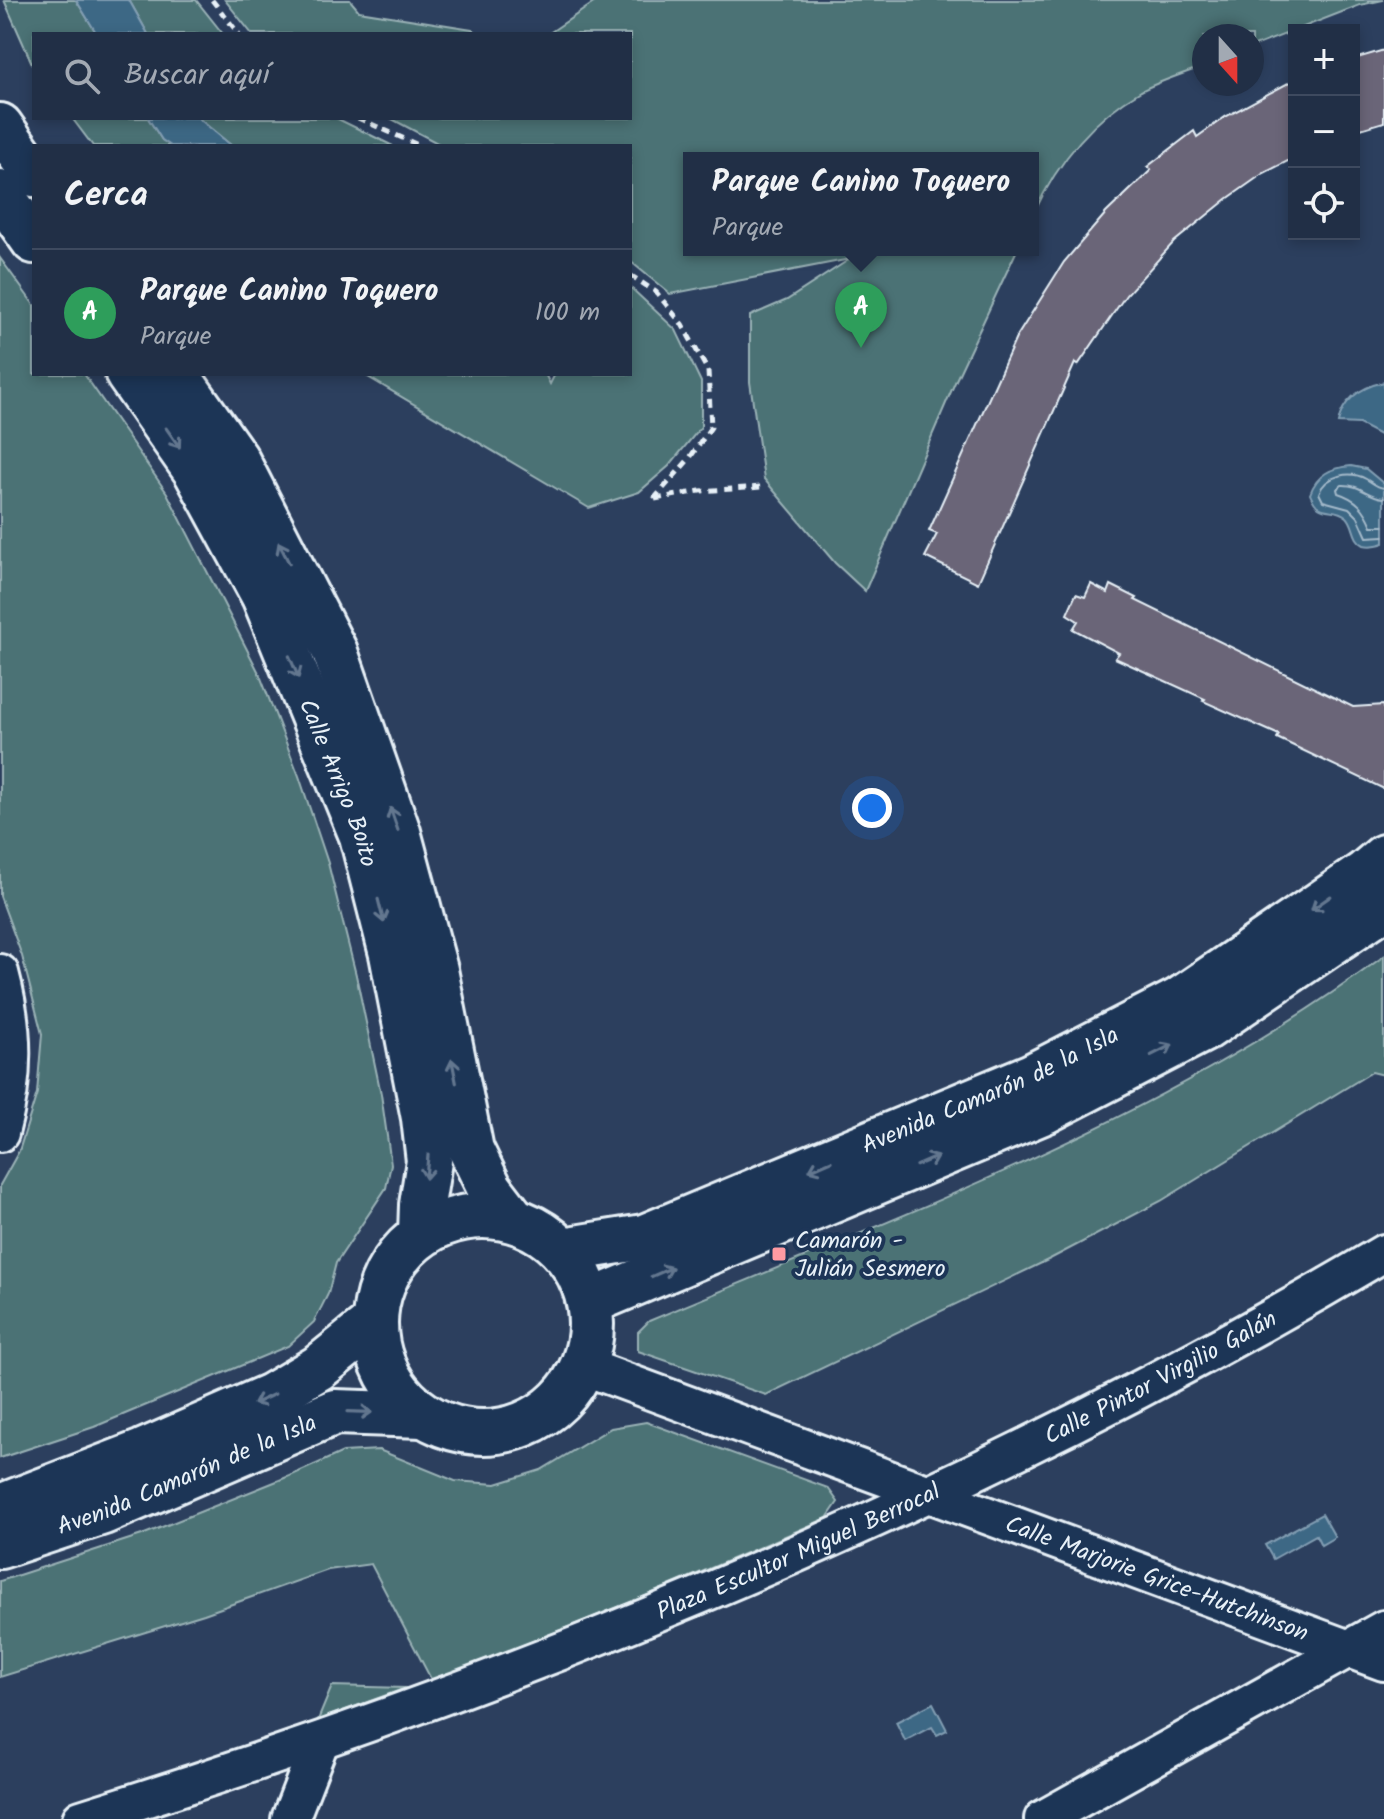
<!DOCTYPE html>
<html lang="es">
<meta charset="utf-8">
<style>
:root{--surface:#212f46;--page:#29374d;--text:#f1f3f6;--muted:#a2a9b3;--line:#3e4a5f;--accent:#90b9f0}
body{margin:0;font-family:Kalam,sans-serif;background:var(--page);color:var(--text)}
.controls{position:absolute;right:24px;top:24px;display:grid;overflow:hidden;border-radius:0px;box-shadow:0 4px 12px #0003}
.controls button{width:72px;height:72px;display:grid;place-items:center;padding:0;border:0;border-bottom:2px solid var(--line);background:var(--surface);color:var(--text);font:40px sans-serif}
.compass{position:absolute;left:1192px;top:24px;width:72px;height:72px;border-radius:50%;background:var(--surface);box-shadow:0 4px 12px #0003;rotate:159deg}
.you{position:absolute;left:872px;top:808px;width:28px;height:28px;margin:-20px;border:6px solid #fff;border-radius:50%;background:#1a73e8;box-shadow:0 0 0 12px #1a73e833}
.badge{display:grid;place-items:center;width:52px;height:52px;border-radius:50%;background:var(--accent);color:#fff;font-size:26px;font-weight:700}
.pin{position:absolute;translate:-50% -66px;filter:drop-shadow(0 2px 4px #0008)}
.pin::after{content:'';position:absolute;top:42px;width:28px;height:24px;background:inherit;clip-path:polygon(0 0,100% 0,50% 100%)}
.popup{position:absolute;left:683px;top:152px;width:356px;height:104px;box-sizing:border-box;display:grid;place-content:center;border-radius:0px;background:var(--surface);filter:drop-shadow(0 2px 6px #0005);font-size:26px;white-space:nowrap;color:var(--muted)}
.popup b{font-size:30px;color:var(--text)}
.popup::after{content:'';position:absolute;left:50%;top:100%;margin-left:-16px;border:16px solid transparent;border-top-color:var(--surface)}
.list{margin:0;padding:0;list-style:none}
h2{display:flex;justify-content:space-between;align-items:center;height:104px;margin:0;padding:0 32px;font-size:34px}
h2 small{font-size:26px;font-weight:400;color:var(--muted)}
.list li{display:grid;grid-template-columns:52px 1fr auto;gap:24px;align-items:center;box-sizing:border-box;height:128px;padding:0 32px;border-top:2px solid var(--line)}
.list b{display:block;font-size:30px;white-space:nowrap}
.list p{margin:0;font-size:26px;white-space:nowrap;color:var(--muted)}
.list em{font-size:26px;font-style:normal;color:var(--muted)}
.icon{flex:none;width:44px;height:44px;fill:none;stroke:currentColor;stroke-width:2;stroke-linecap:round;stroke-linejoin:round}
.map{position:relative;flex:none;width:1384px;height:1819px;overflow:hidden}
.search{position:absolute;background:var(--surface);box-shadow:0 4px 12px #0003;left:32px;top:32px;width:600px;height:88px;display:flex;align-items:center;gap:20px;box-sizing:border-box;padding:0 28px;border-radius:0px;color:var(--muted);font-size:30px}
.panel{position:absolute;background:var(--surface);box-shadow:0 4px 12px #0003;left:32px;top:144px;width:600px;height:232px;border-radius:0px}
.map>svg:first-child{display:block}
</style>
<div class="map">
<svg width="1384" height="1819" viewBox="0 0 1384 1819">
<rect width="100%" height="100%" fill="#2c3f5e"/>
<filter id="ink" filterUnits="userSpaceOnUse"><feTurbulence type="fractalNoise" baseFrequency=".0125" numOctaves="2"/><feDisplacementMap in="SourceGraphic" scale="16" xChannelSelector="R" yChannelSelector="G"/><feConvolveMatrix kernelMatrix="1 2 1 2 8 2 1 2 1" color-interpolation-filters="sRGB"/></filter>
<g filter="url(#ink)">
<path fill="#4b7275" stroke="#9ab2b6" stroke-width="2" d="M 4,0 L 76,0 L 97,34 L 34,34 L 34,68 Z
M 129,0 L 196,0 L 223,34 L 148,34 Z
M 225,0 L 350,0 L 359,11 L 472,29 L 479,34 L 252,34 Z
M 598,0 L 1383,0 L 1360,5 L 1252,47 L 1252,36 L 1204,36 L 1204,66 C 1183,74 1160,81 1141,91 C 1090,120 1057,163 1033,215 L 1033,158 L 689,158 L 689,250 L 1017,250 L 956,380 L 865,591 L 835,563 L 764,479 L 750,382 L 750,316 L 787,300 L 850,259 L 670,294 L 630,261 L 630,146 L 443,146 L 390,118 L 630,118 L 630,34 L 548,34 Z
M 72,118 L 148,118 L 162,140 L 171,146 L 93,146 Z
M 198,118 L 336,118 L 393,146 L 232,146 Z
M 0,258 L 34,305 L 34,374 L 84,374 L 167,493 L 259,673 L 299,776 L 328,863 L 356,975 L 381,1094 L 391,1164 L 386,1188 L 336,1263 L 328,1294 L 314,1322 L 288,1346 L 94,1427 L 0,1458 L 0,1185 L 19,1151 L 37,1093 L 42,1034 L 22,956 L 0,896 Z
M 630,287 L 676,330 L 701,382 L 701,427 L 669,466 L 639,492 L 589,508 L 363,374 L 545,374 L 550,384 L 555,374 L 630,374 Z
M 1384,956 L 1384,1075 L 1372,1072 L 1161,1201 L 1050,1259 L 766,1395 L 638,1351 L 638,1332 L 649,1321 C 901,1215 1163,1120 1384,956 Z
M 646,1422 L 828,1488 L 838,1502 L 827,1518 L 634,1601 L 432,1681 L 371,1564 L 328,1570 L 204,1614 L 0,1677 L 0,1581 L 142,1535 L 292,1475 L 343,1452 L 379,1450 L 455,1481 L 496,1484 L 541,1470 L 611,1428 Z
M 332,1686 L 406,1688 L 318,1720 Z"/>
<path fill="#3e6785" stroke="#829eb3" stroke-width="2" d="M 76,0 L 129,0 L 148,34 L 97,34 Z
M 148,118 L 198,118 L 232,146 L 171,146 L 162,140 Z
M 1384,382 L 1384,437 L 1359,424 L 1338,423 C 1343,398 1362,387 1384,382 Z
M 1351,466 L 1366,469 L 1384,484 L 1384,543 C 1378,545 1371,547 1364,545 C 1352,539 1355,525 1347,517 C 1332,504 1320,519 1310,494 C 1317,474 1331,468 1351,466 Z
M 1322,1514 L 1335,1537 L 1321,1545 L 1316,1535 L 1273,1559 L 1265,1545 Z
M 933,1703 L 947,1730 L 937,1735 L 932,1727 L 905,1741 L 896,1722 Z"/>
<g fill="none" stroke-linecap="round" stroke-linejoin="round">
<path stroke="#a4baca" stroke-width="2" d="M 1384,488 C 1376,487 1373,483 1366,479 C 1350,470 1326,475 1319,493 L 1323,501 L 1349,508 L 1358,517 L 1367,537 L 1384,536
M 1384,498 C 1368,497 1360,484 1342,485 L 1337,489 L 1338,493 C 1357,499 1365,509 1372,526 L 1384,526"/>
</g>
<path fill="#6a6578" stroke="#e8f1f8" stroke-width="2" d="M 1384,50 L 1384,122 L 1354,131 L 1354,59 Z
M 1294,80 L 1294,158 L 1264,173 L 1227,199 L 1174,242 L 1126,295 L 1078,365 L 1075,363 L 978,583 L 925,557 L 937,534 L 929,531 L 1016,338 L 1064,262 L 1106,213 L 1151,170 L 1147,167 L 1194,131 L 1197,137 L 1225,117 Z
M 1091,584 L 1108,593 L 1111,585 L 1137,598 L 1135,600 L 1353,707 L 1384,705 L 1384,789 L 1277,738 L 1279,735 L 1203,701 L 1205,699 L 1115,658 L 1119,653 L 1073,629 L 1078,621 L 1067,614 L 1076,594 L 1085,597 Z"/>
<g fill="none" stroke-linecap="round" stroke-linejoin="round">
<g stroke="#e8f1f8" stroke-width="42">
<g id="street">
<path d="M 0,973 C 15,1029 15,1078 0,1133"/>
<path id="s1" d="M 583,1366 L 1384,1662"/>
<path id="s2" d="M 81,1819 C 534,1678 976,1496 1384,1253"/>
<path d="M 290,1819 L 320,1742"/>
<path d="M 1043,1819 L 1384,1629"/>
</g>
</g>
<g stroke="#e8f1f8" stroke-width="50">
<g id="secondary">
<path d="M 0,126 L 34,174"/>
<path d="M 0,193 L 34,241"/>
<path id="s3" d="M 128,374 L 196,471 L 264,596 L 362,836 L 392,954 L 424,1118 L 429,1161 L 422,1205 L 421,1234"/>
<path d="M 176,374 L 236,459 L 335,652 L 398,832 L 435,970 L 471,1150 L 490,1189 L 513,1219"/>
</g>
</g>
<g stroke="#e8f1f8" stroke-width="50">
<g id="primary">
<circle cx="483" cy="1324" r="108"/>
<path id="s4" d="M 563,1250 L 644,1237 L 1032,1076 L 1180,1000 L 1364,874 L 1384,857"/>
<path d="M 590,1302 L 1045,1111 L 1204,1029 L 1384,907"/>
<path d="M 0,1507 L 143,1452 L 271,1396 L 318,1368 L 374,1323"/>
<path id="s5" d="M 0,1546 L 103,1512 L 335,1412 L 423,1415"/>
</g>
</g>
<path stroke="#e8f1f8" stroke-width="5" stroke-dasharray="8 6" stroke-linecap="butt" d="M 212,0 L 239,34
M 358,118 L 420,146
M 630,275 L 656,292 L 682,324 L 708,371 L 711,427 L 689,459 L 654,499
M 655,499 L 700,491 L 762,487"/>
<use href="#street" stroke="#1d3557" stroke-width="36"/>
<use href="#secondary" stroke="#1d3557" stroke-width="44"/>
<use href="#primary" stroke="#1d3557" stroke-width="44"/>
</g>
<defs><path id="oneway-shaft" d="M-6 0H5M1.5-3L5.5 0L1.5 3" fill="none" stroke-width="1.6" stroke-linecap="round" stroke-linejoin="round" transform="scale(2)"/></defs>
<g stroke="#64778f">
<use href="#oneway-shaft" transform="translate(173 438) rotate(55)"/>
<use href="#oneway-shaft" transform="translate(284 553) rotate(-117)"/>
<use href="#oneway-shaft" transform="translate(294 667) rotate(67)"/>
<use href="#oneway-shaft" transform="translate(394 819) rotate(-109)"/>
<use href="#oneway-shaft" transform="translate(1321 903) rotate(145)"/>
<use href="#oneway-shaft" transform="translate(381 911) rotate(76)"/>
<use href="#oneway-shaft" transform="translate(1162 1050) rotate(-27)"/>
<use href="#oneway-shaft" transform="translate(454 1071) rotate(-101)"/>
<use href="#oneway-shaft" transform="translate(927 1161) rotate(-23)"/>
<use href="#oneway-shaft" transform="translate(820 1166) rotate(157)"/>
<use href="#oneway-shaft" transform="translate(427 1167) rotate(95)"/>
<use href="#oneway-shaft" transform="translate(662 1272) rotate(-23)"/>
<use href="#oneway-shaft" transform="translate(264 1399) rotate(155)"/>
<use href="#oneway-shaft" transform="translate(360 1412) rotate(2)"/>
</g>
</g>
<rect fill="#ff9aa2" stroke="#1d3557" stroke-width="3" x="771" y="1246" width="16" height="16" rx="4"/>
<g text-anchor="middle" stroke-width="8" stroke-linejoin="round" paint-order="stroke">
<g font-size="24" fill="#e8f1f8" stroke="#1d3557">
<text dy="8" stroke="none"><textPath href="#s3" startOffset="462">Calle Arrigo Boito</textPath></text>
<text dy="8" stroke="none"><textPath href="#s4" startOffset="458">Avenida Camarón de la Isla</textPath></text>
<text dy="8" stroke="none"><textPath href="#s2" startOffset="1168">Calle Pintor Virgilio Galán</textPath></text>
<text dy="8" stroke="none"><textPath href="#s5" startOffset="200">Avenida Camarón de la Isla</textPath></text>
<text dy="8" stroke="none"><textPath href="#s2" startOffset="766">Plaza Escultor Miguel Berrocal</textPath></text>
<text dy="8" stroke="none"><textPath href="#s1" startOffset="612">Calle Marjorie Grice-Hutchinson</textPath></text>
</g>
<g font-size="24" fill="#e8f1f8" stroke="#1d3557" text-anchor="start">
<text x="795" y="1248">Camarón -<tspan x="795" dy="28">Julián Sesmero</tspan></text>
</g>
</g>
</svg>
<div class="controls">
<button>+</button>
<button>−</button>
<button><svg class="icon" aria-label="locate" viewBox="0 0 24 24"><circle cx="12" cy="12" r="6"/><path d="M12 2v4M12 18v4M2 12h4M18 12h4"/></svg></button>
</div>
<svg class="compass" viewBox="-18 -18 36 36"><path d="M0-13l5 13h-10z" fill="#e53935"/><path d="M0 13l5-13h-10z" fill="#a2a9b3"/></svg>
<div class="you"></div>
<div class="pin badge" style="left:861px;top:348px;background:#2e9e5b">A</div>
<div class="popup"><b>Parque Canino Toquero</b>Parque</div>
<div class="search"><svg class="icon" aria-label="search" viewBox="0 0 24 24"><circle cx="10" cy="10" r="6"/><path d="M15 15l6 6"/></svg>Buscar aquí</div>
<section class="panel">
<h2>Cerca<small></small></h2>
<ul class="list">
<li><span class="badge" style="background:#2e9e5b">A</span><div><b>Parque Canino Toquero</b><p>Parque</p></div><em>100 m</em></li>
</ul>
</section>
</div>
